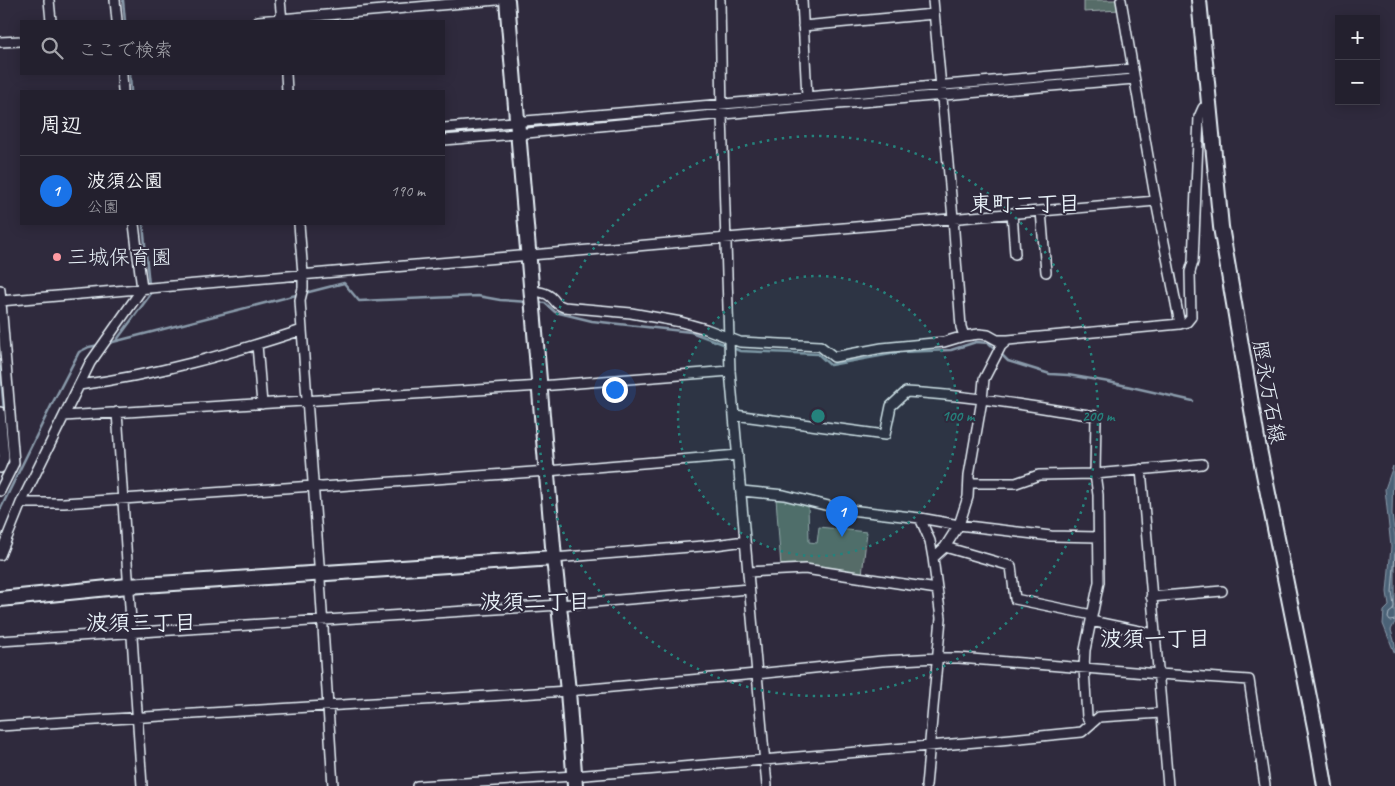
<!DOCTYPE html>
<html lang="ja">
<meta charset="utf-8">
<style>
:root{--surface:#23202e;--page:#2b2836;--text:#f1f3f6;--muted:#a3a3aa;--line:#403e4a;--accent:#1a73e8}
body{margin:0;font-family:Caveat,"Klee One",sans-serif;background:var(--page);color:var(--text)}
.controls{position:absolute;right:15px;top:15px;display:grid;overflow:hidden;border-radius:0px;box-shadow:0 2px 12px #0003}
.controls button{width:45px;height:45px;display:grid;place-items:center;padding:0;border:0;border-bottom:1px solid var(--line);background:var(--surface);color:var(--text);font:25px sans-serif}
.you{position:absolute;left:614px;top:389px;width:18px;height:18px;margin:-12px;border:4px solid #fff;border-radius:50%;background:#1a73e8;box-shadow:0 0 0 8px #1a73e833}
.badge{display:grid;place-items:center;width:32px;height:32px;border-radius:50%;background:var(--accent);color:#fff;font-size:16px;font-weight:700}
.pin{position:absolute;translate:-50% -41px;filter:drop-shadow(0 1px 2px #0008)}
.pin::after{content:'';position:absolute;top:26px;width:18px;height:15px;background:inherit;clip-path:polygon(0 0,100% 0,50% 100%)}
.list{margin:0;padding:0;list-style:none}
h2{display:flex;justify-content:space-between;align-items:center;height:65px;margin:0;padding:0 20px;font-size:21px}
h2 small{font-size:16px;font-weight:400;color:var(--muted)}
.list li{display:grid;grid-template-columns:32px 1fr auto;gap:15px;align-items:center;box-sizing:border-box;height:70px;padding:0 20px;border-top:1px solid var(--line)}
.list b{display:block;font-size:19px;white-space:nowrap}
.list p{margin:0;font-size:16px;white-space:nowrap;color:var(--muted)}
.list em{font-size:16px;font-style:normal;color:var(--muted)}
.icon{flex:none;width:28px;height:28px;fill:none;stroke:currentColor;stroke-width:2;stroke-linecap:round;stroke-linejoin:round}
.map{position:relative;flex:none;width:1395px;height:786px;overflow:hidden}
.search{position:absolute;background:var(--surface);box-shadow:0 2px 12px #0003;left:20px;top:20px;width:425px;height:55px;display:flex;align-items:center;gap:12px;box-sizing:border-box;padding:0 18px;border-radius:0px;color:var(--muted);font-size:19px}
.panel{position:absolute;background:var(--surface);box-shadow:0 2px 12px #0003;left:20px;top:90px;width:425px;height:135px;border-radius:0px}
.map>svg:first-child{display:block}
</style>
<div class="map">
<svg width="1395" height="786" viewBox="0 0 1395 786">
<rect width="100%" height="100%" fill="#2f2a3d"/>
<filter id="ink" filterUnits="userSpaceOnUse"><feTurbulence type="fractalNoise" baseFrequency=".02" numOctaves="2"/><feDisplacementMap in="SourceGraphic" scale="10" xChannelSelector="R" yChannelSelector="G"/><feConvolveMatrix kernelMatrix="1 2 1 2 8 2 1 2 1" color-interpolation-filters="sRGB"/></filter>
<g filter="url(#ink)">
<path fill="#576c67" stroke="#a0aeb0" d="M 1084,0 L 1119,0 L 1120,10 L 1084,12 Z
M 776,498 L 808,504 L 809,542 L 817,543 L 819,527 L 867,532 L 862,575 L 781,567 Z"/>
<path fill="#4c6277" stroke="#8a9bab" d="M 1393,466 L 1392,514 L 1395,538 L 1395,622 L 1391,630 L 1395,644 L 1395,654 L 1383,624 L 1384,611 L 1389,606 L 1387,592 L 1391,547 L 1385,489 Z"/>
<g fill="none" stroke-linecap="round" stroke-linejoin="round">
<path stroke="#aab8c4" stroke-width="1" d="M 1395,554 L 1392,592 L 1394,606 L 1393,610 L 1389,613 L 1388,618 L 1390,621 L 1395,620"/>
<path stroke="#8a9bab" stroke-width="2.5" d="M 123,0 L 125,21
M 130,74 L 131,91
M 305,293 L 344,283 L 359,301 L 478,296 L 500,300 L 529,302
M 537,302 L 545,303 L 555,312 L 592,321 L 691,332 L 726,345
M 116,341 L 150,295 L 143,224
M 109,343 L 300,294
M 731,347 L 740,351 L 818,354 L 830,365 L 902,352 L 951,350 L 976,342 L 989,343 L 996,350
M 1000,353 L 1008,361 L 1050,374 L 1068,375 L 1109,382 L 1193,401
M 0,367 L 4,411
M 0,481 L 8,463 L 8,458
M 0,510 L 51,406 L 79,352 L 89,347 L 99,345"/>
<g stroke="#e8f1f8" stroke-width="12">
<path id="street" d="M 49,0 L 51,21
M 115,0 L 117,21
M 280,0 L 282,21
M 720,0 L 722,115 L 730,371 L 767,786
M 802,0 L 807,97
M 933,0 L 953,218 L 961,327 L 964,336
M 1121,0 L 1154,191 L 1180,324
M 258,21 L 497,0
M 803,26 L 934,14
M 0,42 L 21,41
M 122,74 L 123,91
M 286,74 L 287,91
M 444,128 L 1132,69
M 444,140 L 527,133 L 745,112 L 1134,79
M 1041,211 L 1046,272
M 1012,213 L 1015,254
M 299,224 L 303,274 L 303,288 L 300,300 L 301,316 L 319,564 L 333,786
M 0,290 L 14,463 L 0,491
M 531,291 C 538,291 547,293 551,297 C 558,303 553,303 564,307 L 631,313 L 681,322 L 706,329 L 740,342 L 820,346 L 834,357 L 882,348 L 944,342 L 964,336 L 979,334 L 988,335 L 997,340 L 1008,340
M 0,301 L 1156,201
M 257,345 L 262,404
M 79,385 C 156,375 229,354 302,330
M 0,412 L 4,458 L 0,468
M 117,412 L 142,786
M 735,415 L 885,435 L 891,406 L 906,392 C 970,395 1033,407 1096,416 L 1095,474 L 1098,495 L 1099,582 L 1085,650 L 1084,668 L 1087,717 L 1092,723
M 64,416 L 540,386 L 730,371
M 1141,469 L 1168,786
M 969,483 L 1016,483 L 1039,475 L 1095,474 L 1202,464
M 742,491 L 784,495 L 841,509 L 920,518 L 959,525 L 1051,536 L 1098,537
M 21,503 L 64,503 L 313,486 L 322,487 L 547,471 L 738,455
M 920,518 L 930,541 L 933,558
M 945,547 L 1011,566 L 1015,599 L 1092,615
M 0,555 L 21,503 L 90,363 L 142,289 L 134,224
M 554,558 L 715,545 L 745,541
M 748,572 L 805,569 L 937,589
M 1151,597 L 1222,591
M 1091,621 L 1154,634
M 0,641 L 559,605 L 749,589
M 0,726 L 568,691 L 756,674 L 882,661 L 937,658 L 959,658 L 1159,674 L 1249,680 L 1265,786
M 417,786 L 574,776 L 1000,740 L 1082,732 L 1099,717 L 1161,713
M 926,786 L 941,618 L 933,558 L 945,547 L 959,525 L 968,497 L 969,475 L 982,400 L 984,379 L 1001,346 L 1008,340 L 1180,324 L 1187,322 L 1191,317 L 1190,272 L 1193,262 L 1199,117 L 1203,108 L 1210,107"/>
</g>
<g stroke="#e8f1f8" stroke-width="18">
<path id="secondary" d="M 507,0 L 554,558
M 1199,0 L 1221,227 L 1257,439 L 1316,732 L 1325,786
M 0,599 L 128,586 L 554,558 L 568,691 L 575,786"/>
</g>
<use href="#street" stroke="#2f2a3d" stroke-width="9"/>
<use href="#secondary" stroke="#2f2a3d" stroke-width="14"/>
</g>
</g>
<circle cx="818" cy="416" r="140" fill="#25827c" fill-opacity=".12"/>
<g fill="none" stroke="#25827c" stroke-width="2.5" stroke-dasharray="2.5 5">
<circle cx="818" cy="416" r="140"/>
<circle cx="818" cy="416" r="280"/>
</g>
<circle fill="#ff9aa2" stroke="#2f2a3d" stroke-width="2" cx="57" cy="257" r="5"/>
<g text-anchor="middle" stroke-width="4" stroke-linejoin="round" paint-order="stroke">
<g font-size="21" fill="#e8f1f8" stroke="#2f2a3d" text-anchor="start">
<text x="67" y="264">三城保育園</text>
</g>
<g font-size="21" fill="#e8f1f8" stroke="#2f2a3d">
<text transform="translate(1269 392) rotate(80)" y="7">脛永万石線</text>
</g>
<g font-size="22" font-weight="bold" fill="#e8f1f8" stroke="#2f2a3d">
<text x="1025" y="211">東町二丁目</text>
<text x="535" y="609">波須二丁目</text>
<text x="141" y="630">波須三丁目</text>
<text x="1155" y="646">波須一丁目</text>
</g>
</g>
<circle cx="818" cy="416" r="8" fill="#25827c" stroke="#2f2a3d" stroke-width="2.5"/>
<g font-size="15" text-anchor="middle" font-weight="bold" fill="#25827c" stroke="#2f2a3d" stroke-width="4" stroke-linejoin="round" paint-order="stroke">
<text x="958" y="421">100 m</text>
<text x="1098" y="421">200 m</text>
</g>
</svg>
<div class="controls">
<button>+</button>
<button>−</button>
</div>
<div class="you"></div>
<div class="pin badge" style="left:842px;top:537px">1</div>
<div class="search"><svg class="icon" aria-label="search" viewBox="0 0 24 24"><circle cx="10" cy="10" r="6"/><path d="M15 15l6 6"/></svg>ここで検索</div>
<section class="panel">
<h2>周辺<small></small></h2>
<ul class="list">
<li><span class="badge">1</span><div><b>波須公園</b><p>公園</p></div><em>190 m</em></li>
</ul>
</section>
</div>
